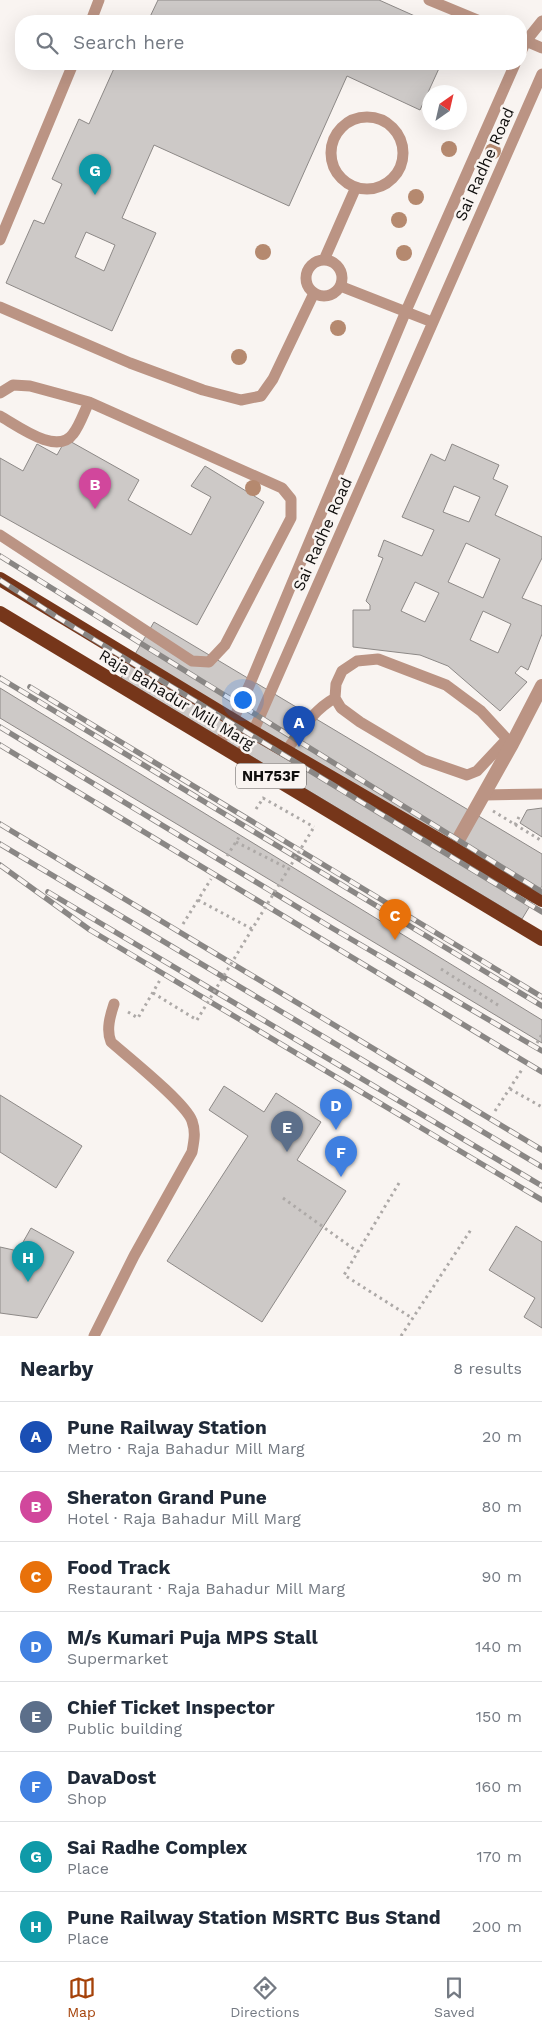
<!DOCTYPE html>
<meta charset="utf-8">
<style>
:root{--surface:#fff;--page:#f6f6f7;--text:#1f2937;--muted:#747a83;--line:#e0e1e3;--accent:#a54209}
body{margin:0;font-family:"Work Sans",sans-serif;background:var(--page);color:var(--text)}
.compass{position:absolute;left:422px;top:85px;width:45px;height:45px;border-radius:50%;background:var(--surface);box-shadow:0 5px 20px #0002;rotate:34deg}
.you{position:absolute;left:242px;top:699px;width:18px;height:18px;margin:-12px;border:4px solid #fff;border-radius:50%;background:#1a73e8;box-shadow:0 0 0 8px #1a73e833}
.badge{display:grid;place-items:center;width:32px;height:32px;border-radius:50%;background:var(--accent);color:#fff;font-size:16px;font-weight:700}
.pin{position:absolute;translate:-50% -41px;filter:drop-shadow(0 1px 2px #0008)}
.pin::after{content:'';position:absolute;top:26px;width:18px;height:15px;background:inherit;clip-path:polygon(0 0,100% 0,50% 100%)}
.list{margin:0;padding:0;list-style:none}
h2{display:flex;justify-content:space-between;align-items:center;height:65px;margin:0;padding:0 20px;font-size:21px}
h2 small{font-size:16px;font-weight:400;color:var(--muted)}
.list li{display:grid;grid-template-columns:32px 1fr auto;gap:15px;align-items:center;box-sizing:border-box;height:70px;padding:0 20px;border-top:1px solid var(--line)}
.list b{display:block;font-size:19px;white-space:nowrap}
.list p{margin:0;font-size:16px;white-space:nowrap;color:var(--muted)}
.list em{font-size:16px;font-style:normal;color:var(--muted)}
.icon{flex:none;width:28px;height:28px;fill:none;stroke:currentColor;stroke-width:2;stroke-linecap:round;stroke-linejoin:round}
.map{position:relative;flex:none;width:542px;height:1336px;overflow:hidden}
.search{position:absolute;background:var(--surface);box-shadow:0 5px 20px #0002;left:15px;right:15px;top:15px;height:55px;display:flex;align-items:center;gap:12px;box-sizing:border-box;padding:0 18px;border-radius:20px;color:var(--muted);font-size:19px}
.sheet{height:625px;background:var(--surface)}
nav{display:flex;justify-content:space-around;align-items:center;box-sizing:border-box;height:70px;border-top:1px solid var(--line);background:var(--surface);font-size:14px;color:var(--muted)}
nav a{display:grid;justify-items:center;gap:2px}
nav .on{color:var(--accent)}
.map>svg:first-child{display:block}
</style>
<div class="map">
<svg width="542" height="1336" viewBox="0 0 542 1336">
<rect width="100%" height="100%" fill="#f9f4f1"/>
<path fill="#cdc9c7" stroke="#8d8987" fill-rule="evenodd" d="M 158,0 L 379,0 L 426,21 L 148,21 Z
M 116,64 L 441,64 L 420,110 L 347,76 L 289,206 L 154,145 L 122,218 L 156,233 L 112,331 L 6,283 L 34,220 L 44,224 L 62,184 L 52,179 L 79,119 L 89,124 ZM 86,232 L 115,245 L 104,271 L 75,257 Z
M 66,439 L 139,480 L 128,500 L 191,535 L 211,497 L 191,486 L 205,466 L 264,502 L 197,625 L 0,515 L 0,458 L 23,471 L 37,444 L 57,455 Z
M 452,444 L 499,465 L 493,479 L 508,486 L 495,515 L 542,537 L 542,558 L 522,598 L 542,606 L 542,634 L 528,670 L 521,666 L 515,673 L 527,682 L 500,711 L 448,666 L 420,655 L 353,647 L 353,610 L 370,610 L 370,605 L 366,601 L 383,558 L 378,556 L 384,540 L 422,556 L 434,530 L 402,517 L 431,454 L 445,461 ZM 454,486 L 480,497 L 469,522 L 443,512 ZM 466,543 L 500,559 L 483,598 L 448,582 ZM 415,582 L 439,593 L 425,622 L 401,611 ZM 483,611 L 511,624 L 498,653 L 470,640 Z
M 154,622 L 542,854 L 542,886 L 522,919 L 121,678 Z
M 0,688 L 542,1020 L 542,1043 L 0,718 Z
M 542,808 L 542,837 L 520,823 L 527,810 Z
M 224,1086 L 264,1112 L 276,1093 L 321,1122 L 297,1160 L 346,1191 L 262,1322 L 167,1261 L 248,1136 L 209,1110 Z
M 0,1095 L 82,1146 L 56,1188 L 0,1152 Z
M 516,1226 L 542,1242 L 542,1328 L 524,1317 L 535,1298 L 489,1270 Z
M 31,1228 L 74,1252 L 37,1318 L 0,1313 L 0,1247 L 18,1251 Z"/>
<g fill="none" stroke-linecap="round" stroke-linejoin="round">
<path stroke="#ada9a7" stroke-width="3" stroke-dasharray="2.5 4" stroke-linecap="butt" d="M 263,798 L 314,827
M 256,809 L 264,797
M 493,811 L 542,841
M 515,825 L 519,817
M 236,842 L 289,869
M 227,856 L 241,834
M 198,900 L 252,929
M 183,924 L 211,879
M 441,969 L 501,1007
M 153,993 L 197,1020
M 128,1012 L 138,1018 L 160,980
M 537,1043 L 542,1034
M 510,1089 L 542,1107
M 495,1111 L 523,1068
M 399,1183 L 344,1275 L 412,1318
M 283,1198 L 358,1252
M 401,1336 L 472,1228"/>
<path stroke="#bb9484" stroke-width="11" d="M 429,0 L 480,21
M 91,21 L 99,0
M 521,39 L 542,48
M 521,52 L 526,41 L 542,21
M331 153a36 36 0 1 1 72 0a36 36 0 1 1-72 0Z
M 0,240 L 73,64
M 324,260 L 356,187
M306 278a18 18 0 1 1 36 0a18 18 0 1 1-36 0Z
M 340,286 L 432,322
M 0,307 L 130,363 L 203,390 L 241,400 L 261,396 L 273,379 L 314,293
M 0,393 L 13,385 L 30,386 L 89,402 L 282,488 L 291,499 L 291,518 L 225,645 L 209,662 L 192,661 L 0,535
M 0,416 C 18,426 57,456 73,434 C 80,425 84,412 89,402
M 507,739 L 477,771 L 467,775 L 424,760 L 360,722 L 341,708 L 335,698 L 336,684 L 342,671 L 357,661 L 378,659 L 446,685 L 481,711 L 507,739 L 512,744
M 218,745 L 233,720 L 249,686 L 406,311 L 515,64
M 286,751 C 301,731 313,710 335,698
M 239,757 L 253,732 L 542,74
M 484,795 L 542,794
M 94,1336 L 134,1256 L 192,1152 C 194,1141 196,1132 192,1121 C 186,1103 128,1057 111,1042 C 106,1030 110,1016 114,1004"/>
<path stroke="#bb9484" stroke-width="14" d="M 453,849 L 512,744 L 542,686"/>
<path stroke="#76361a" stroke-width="14" d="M 0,579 L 253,732 L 542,900
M 0,613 L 542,939"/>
<g stroke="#8a8785" stroke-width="5.5">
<path id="rail" d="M 0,556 L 542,892
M 0,580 L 57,617 L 542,912
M 0,678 L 542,1006
M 30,687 L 542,997
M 0,727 L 332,928 L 542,1051
M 0,745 L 542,1072
M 0,824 L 542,1150
M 0,844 L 542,1167
M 0,865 L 90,930 L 542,1200
M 48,892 L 542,1186"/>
</g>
<use href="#rail" stroke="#f9f4f1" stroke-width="4" stroke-dasharray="11" stroke-linecap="butt"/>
<path stroke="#ada9a7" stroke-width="3" stroke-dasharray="2.5 4" stroke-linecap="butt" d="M 197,1020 L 314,827"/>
</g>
<g fill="#b5896f">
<circle cx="449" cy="149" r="8"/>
<circle cx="493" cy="151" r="8"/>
<circle cx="416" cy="197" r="8"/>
<circle cx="399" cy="220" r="8"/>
<circle cx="263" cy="252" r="8"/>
<circle cx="404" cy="253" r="8"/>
<circle cx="338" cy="328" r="8"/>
<circle cx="239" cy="357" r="8"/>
<circle cx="253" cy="488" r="8"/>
</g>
<g text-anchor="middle" stroke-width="5" stroke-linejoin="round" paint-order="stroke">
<rect fill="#f9f4f1" stroke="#565452" stroke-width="1" x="236" y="763.5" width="70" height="25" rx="4"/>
<g font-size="15" font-weight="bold" fill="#100f0e">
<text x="271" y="781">NH753F</text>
</g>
<g font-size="16" fill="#100f0e" stroke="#f9f4f1">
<text transform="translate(484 164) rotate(-66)" y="6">Sai Radhe Road</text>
<text transform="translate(322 534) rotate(-66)" y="6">Sai Radhe Road</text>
<text transform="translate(177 699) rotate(31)" y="6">Raja Bahadur Mill Marg</text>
</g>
</g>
</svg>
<svg class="compass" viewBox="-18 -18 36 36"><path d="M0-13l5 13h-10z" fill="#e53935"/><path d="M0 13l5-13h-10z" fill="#747a83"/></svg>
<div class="you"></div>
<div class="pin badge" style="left:299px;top:747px;background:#1a4fb4">A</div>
<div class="pin badge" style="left:95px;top:509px;background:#d1479c">B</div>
<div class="pin badge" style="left:395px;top:940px;background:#e8710a">C</div>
<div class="pin badge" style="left:336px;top:1130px;background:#3f7fe0">D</div>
<div class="pin badge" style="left:287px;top:1152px;background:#5c6f8a">E</div>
<div class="pin badge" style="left:341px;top:1177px;background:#3f7fe0">F</div>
<div class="pin badge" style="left:95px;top:195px;background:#0f9aa8">G</div>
<div class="pin badge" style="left:28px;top:1282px;background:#0f9aa8">H</div>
<div class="search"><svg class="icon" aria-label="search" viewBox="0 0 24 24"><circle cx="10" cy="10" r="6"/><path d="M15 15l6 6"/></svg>Search here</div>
</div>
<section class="sheet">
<h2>Nearby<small>8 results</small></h2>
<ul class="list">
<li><span class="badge" style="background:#1a4fb4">A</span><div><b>Pune Railway Station</b><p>Metro · Raja Bahadur Mill Marg</p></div><em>20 m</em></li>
<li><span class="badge" style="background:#d1479c">B</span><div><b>Sheraton Grand Pune</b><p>Hotel · Raja Bahadur Mill Marg</p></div><em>80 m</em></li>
<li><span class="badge" style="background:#e8710a">C</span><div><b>Food Track</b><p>Restaurant · Raja Bahadur Mill Marg</p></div><em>90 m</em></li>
<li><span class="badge" style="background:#3f7fe0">D</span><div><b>M/s Kumari Puja MPS Stall</b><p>Supermarket</p></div><em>140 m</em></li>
<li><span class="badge" style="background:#5c6f8a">E</span><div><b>Chief Ticket Inspector</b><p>Public building</p></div><em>150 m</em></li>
<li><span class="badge" style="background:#3f7fe0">F</span><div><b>DavaDost</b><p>Shop</p></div><em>160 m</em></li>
<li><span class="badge" style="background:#0f9aa8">G</span><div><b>Sai Radhe Complex</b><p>Place</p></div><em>170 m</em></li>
<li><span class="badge" style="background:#0f9aa8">H</span><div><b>Pune Railway Station MSRTC Bus Stand</b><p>Place</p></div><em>200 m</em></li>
</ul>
</section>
<nav>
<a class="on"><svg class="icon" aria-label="map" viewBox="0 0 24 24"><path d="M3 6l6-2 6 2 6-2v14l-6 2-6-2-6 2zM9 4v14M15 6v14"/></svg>Map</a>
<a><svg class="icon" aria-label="directions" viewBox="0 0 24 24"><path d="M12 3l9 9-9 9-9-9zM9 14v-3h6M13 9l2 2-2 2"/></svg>Directions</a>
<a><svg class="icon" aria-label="saved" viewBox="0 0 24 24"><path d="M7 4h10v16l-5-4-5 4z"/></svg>Saved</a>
</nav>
